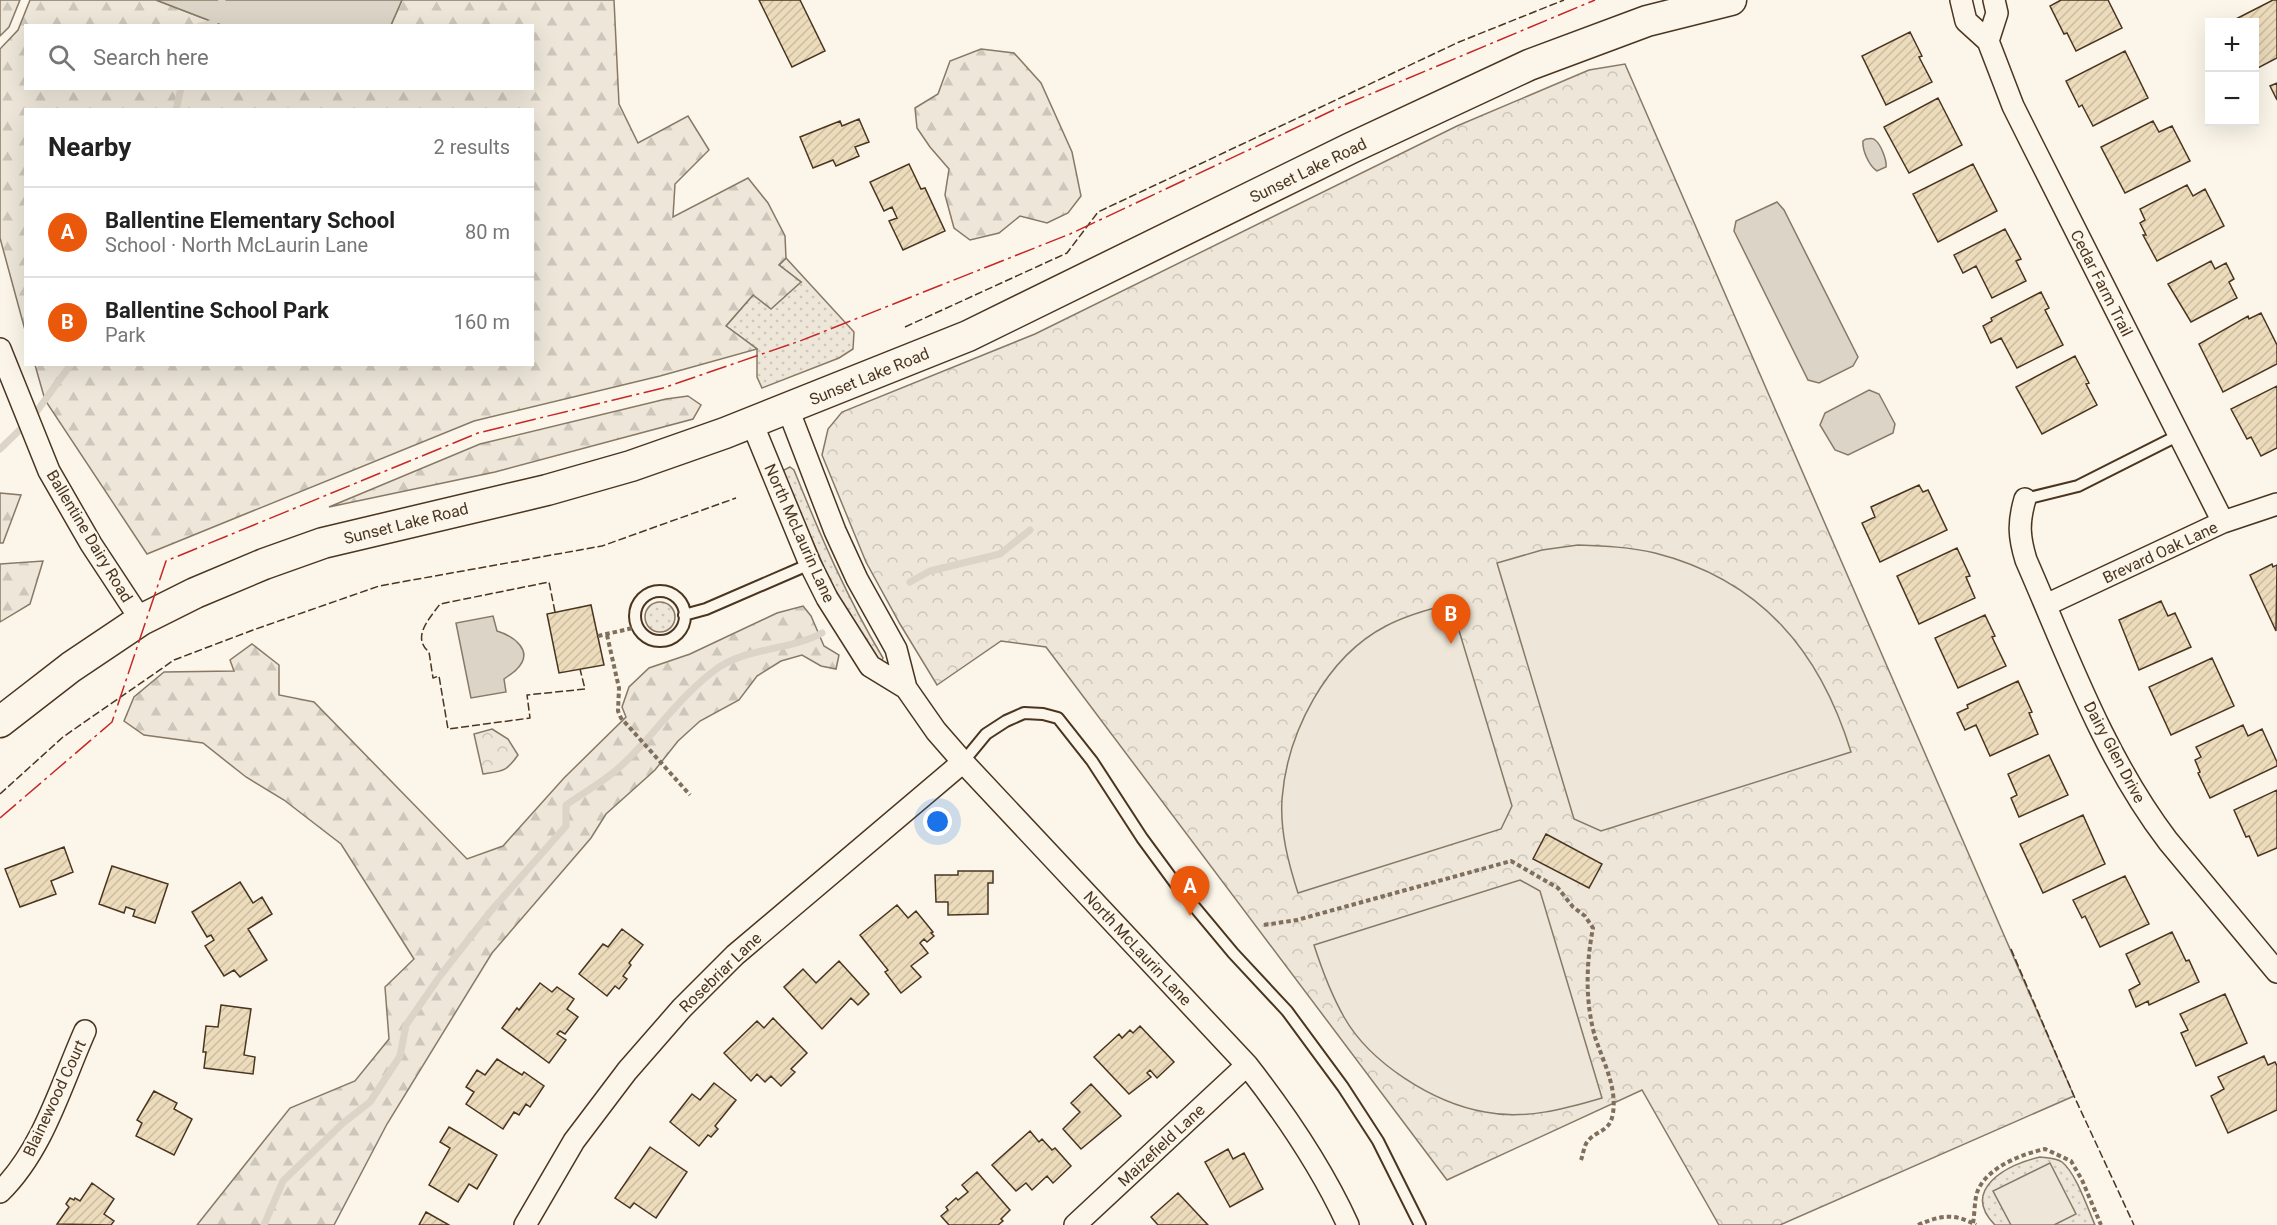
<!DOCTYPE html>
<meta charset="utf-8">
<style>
:root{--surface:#fff;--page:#f6f6f6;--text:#222;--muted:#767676;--line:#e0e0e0;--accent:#ea580c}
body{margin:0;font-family:Roboto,sans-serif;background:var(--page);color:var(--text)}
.controls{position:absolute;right:18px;top:18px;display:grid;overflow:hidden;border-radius:0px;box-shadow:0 6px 24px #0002}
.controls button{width:54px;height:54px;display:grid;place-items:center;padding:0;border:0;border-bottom:2px solid var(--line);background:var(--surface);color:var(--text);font:30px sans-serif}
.you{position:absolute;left:938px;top:822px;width:21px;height:21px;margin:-15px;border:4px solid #fff;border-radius:50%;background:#1a73e8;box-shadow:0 0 0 9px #1a73e833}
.badge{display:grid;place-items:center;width:39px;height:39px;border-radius:50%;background:var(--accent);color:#fff;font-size:20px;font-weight:700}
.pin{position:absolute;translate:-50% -50px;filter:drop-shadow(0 2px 3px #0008)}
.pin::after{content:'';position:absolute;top:32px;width:21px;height:18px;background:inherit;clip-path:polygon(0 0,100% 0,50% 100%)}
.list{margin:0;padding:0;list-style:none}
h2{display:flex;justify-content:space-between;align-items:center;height:78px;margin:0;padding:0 24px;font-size:26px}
h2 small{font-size:20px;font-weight:400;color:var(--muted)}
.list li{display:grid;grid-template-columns:39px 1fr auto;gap:18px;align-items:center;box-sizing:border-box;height:90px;padding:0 24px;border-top:2px solid var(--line)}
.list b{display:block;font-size:22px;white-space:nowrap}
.list p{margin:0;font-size:20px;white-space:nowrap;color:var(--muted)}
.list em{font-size:20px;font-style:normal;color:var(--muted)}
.icon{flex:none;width:33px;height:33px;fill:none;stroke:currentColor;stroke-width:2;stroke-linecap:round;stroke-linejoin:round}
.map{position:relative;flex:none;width:2277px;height:1225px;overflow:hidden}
.search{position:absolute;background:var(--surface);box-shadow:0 6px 24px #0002;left:24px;top:24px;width:510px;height:66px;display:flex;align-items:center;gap:15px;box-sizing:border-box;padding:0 21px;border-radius:0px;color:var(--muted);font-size:22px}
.panel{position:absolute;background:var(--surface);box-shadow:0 6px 24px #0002;left:24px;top:108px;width:510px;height:258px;border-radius:0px}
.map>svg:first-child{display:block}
</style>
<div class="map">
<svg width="2277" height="1225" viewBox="0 0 2277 1225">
<defs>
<pattern id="grass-dots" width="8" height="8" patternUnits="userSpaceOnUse" patternTransform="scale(1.5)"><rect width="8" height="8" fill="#ede6d9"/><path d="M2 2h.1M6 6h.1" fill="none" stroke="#cdc6ba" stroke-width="1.8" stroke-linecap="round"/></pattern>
<pattern id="forest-firs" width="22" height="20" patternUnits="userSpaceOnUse" patternTransform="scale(1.5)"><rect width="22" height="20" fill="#ede6d9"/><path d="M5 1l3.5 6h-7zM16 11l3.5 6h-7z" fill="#cdc6ba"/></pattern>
<pattern id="park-crowns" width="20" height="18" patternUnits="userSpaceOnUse" patternTransform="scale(1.5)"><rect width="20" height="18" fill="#ede6d9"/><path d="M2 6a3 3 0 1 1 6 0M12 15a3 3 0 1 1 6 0" fill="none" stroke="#cdc6ba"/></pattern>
<pattern id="building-hatch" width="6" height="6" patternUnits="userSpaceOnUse" patternTransform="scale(1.5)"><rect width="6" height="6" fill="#ecdcbc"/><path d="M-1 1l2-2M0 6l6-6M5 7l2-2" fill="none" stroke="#ccbda1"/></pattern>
</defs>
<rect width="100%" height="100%" fill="#fbf6e9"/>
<path fill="url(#grass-dots)" stroke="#887966" stroke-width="1.5" d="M 786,258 L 854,332 L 853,349 L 839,358 L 762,388 L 757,377 L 757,349 L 726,326 L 753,295 L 801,282 L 779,265 Z
M 790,467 L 794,470 C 820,535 847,598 883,658 L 881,662 L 878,661 L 846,611 L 824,567 L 783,473 L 784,470 Z
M645 617a15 15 0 1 1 30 0a15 15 0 1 1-30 0Z
M 2040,1157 C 2047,1158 2056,1158 2062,1162 C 2076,1173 2088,1209 2095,1225 L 1995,1225 C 1960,1190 2007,1164 2040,1157 Z"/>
<path fill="url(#forest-firs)" stroke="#887966" stroke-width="1.5" d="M 0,0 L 20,0 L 9,27 L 0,36 Z
M 30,0 L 156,0 L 221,25 L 26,26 L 26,88 L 532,88 L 532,26 L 391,25 L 402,0 L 614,0 L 619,104 L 638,143 L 688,116 L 709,150 L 675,184 L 673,217 L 748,178 L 768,203 L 785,236 L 786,258 L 779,265 L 801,282 L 771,309 L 753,295 L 726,326 L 757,349 L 660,376 L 474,421 L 147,554 L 45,400 L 35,365 L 532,364 L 532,110 L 26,110 L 25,330 L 0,238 L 0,49 L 18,30 Z
M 981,49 L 1014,53 L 1041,83 L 1072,152 L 1081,196 L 1068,213 L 1047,223 L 1020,216 L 999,233 L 970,240 L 954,228 L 945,195 L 949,169 L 930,147 L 917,128 L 915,108 L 938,94 L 950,61 Z
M 688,396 L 701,405 L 693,419 L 495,472 L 329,507 L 480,444 L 666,399 Z
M 0,493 L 21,495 L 3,543 L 0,543 Z
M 43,561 L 30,604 L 0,622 L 0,564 Z
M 803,606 L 811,616 L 824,646 L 839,655 L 836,669 L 821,666 L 802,655 L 781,661 L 757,676 L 739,700 L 700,721 L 678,741 L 655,770 L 606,814 L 591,838 L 492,953 L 387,1124 L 334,1225 L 197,1225 L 290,1108 L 355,1081 L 389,1039 L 385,987 L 414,959 L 341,844 L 284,800 L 246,777 L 203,743 L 144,735 L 124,721 L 134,697 L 164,672 L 234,671 L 230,660 L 252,644 L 279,665 L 279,695 L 314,702 L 467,859 L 503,846 L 564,778 L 626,717 L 622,707 L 629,687 L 649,668 L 690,654 L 777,613 Z"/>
<path fill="url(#park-crowns)" stroke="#887966" stroke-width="1.5" d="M 1625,64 L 2074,1096 L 1780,1225 L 1719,1225 L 1642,1090 L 1447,1180 L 1046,647 L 1001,641 L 937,685 L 900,624 L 866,562 L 822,455 L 828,429 L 842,412 L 1035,334 L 1457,126 L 1589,70 Z
M 492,729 L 508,739 L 518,755 C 506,772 503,771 483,774 L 474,734 Z"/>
<path fill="#ede6d9" stroke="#887966" stroke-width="1.5" d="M 1578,545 C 1604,546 1630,547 1655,553 C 1761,580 1820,651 1851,752 L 1601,831 L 1574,819 L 1497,563 L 1542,550 Z
M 1451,604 L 1512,806 L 1501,829 L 1298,893 C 1288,862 1280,831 1282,799 C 1287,733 1326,657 1386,626 C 1407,615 1429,609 1451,604 Z
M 1520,880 L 1540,891 L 1602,1098 C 1565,1109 1524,1120 1485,1112 C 1433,1103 1370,1063 1344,1017 C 1331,994 1322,970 1314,945 Z
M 2050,1163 L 2076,1214 L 2054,1225 L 2011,1225 L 1993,1191 Z"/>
<path fill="#dcd4c6" stroke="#887966" stroke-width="1.5" d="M 156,0 L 402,0 L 391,25 L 221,25 Z
M 1866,139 C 1869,139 1873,137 1875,140 C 1881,144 1887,161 1886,167 L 1877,171 C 1869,166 1862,150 1863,141 Z
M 1777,202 L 1784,210 L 1858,357 L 1853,366 L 1819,383 L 1808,380 L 1734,231 L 1736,221 Z
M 1869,390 L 1879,394 L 1895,424 L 1893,433 L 1848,455 L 1835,450 L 1820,425 L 1825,413 Z
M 493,616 L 497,631 C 513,636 536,651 516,670 C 513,673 508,676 504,679 L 506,692 L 471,698 L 456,623 Z"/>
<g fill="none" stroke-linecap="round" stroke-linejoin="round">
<path stroke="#dcd4c6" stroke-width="7" d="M 200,26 L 214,23 L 222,0
M 176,110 L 181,88
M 0,449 L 32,418 L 71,364
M 910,582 L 930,571 L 1000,554 L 1030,530
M 264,1225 L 283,1181 L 343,1123 L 370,1102 L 400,1056 L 406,1025 L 440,976 L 490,912 L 566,826 L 566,805 C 583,793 608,779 622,765 C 654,735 679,697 715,670 C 745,647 789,651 822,633"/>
</g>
<path fill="url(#building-hatch)" stroke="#4a3520" stroke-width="1.5" d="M 759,0 L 800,0 L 825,51 L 792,67 Z
M 2061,0 L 2108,0 L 2122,28 L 2076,51 L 2067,33 L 2064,34 L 2050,6 Z
M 2273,0 L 2277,0 L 2277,58 L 2254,70 L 2254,22 L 2230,22 Z
M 1910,32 L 1922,56 L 1919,57 L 1932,82 L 1886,105 L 1862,56 Z
M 2125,51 L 2148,98 L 2093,126 L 2082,105 L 2079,107 L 2066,81 Z
M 2277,83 L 2277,100 L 2270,86 Z
M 1938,98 L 1962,145 L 1909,173 L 1884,127 Z
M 859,119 L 869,142 L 855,147 L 859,156 L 836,166 L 833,160 L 813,168 L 800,137 L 840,121 L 842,126 Z
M 2153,121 L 2159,132 L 2172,126 L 2190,161 L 2125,193 L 2101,147 Z
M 909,164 L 921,189 L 925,188 L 945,231 L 903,250 L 889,221 L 897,218 L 892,207 L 884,211 L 870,182 Z
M 1973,164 L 1997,211 L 1938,242 L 1913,194 Z
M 2187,185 L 2193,196 L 2205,189 L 2224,226 L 2157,261 L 2143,235 L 2146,235 L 2140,223 L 2145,220 L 2140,209 Z
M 2005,229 L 2021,259 L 2016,261 L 2026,281 L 1992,298 L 1976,266 L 1963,273 L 1954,255 Z
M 2211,261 L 2215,269 L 2226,263 L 2234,279 L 2229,282 L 2237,298 L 2191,322 L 2168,284 Z
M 2041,292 L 2049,308 L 2045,310 L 2063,345 L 2017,368 L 2001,338 L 1991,343 L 1983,326 L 1992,321 L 1991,318 Z
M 2261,313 L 2277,345 L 2277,364 L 2223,392 L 2199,344 L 2248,316 L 2249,319 Z
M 2075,356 L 2089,383 L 2086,384 L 2097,405 L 2042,434 L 2016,387 Z
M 2277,386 L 2277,448 L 2261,456 L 2251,437 L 2247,439 L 2231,409 Z
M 1919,485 L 1923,492 L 1928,490 L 1947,530 L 1880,562 L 1862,523 L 1875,517 L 1871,507 Z
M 1957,548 L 1970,576 L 1966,577 L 1975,598 L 1919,624 L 1897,576 Z
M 2272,564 L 2273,567 L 2277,565 L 2276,631 L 2250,575 Z
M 2161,601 L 2168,616 L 2175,613 L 2191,647 L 2139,670 L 2119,620 Z
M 591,605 L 604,665 L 559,673 L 547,614 Z
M 1985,615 L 1995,636 L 1992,637 L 2006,666 L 1958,688 L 1935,638 Z
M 2212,658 L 2234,706 L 2171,735 L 2149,687 Z
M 2018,681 L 2032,712 L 2029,713 L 2038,734 L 1990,756 L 1976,725 L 1965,730 L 1957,713 L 1968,708 L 1967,705 Z
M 2243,725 L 2248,736 L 2262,729 L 2277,762 L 2277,766 L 2210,798 L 2198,773 L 2200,772 L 2195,760 L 2201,757 L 2196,747 Z
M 2049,755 L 2068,795 L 2019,817 L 2011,798 L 2017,795 L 2008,774 Z
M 2277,790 L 2277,848 L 2258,856 L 2249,836 L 2246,837 L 2234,810 Z
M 2083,815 L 2105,864 L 2043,893 L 2020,844 Z
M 1546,834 L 1602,864 L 1589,888 L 1533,859 Z
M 64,847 L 73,872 L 51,881 L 56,894 L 20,907 L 5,869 Z
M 112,866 L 168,884 L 155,923 L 133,916 L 135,910 L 126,907 L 124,913 L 99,904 Z
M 958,871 L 993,871 L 993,883 L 988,883 L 988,914 L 948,915 L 948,902 L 936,902 L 935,875 L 958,875 Z
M 2125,876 L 2149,924 L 2100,947 L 2085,916 L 2082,918 L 2073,900 Z
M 240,882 L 253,903 L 262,897 L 272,914 L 248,929 L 267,960 L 240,977 L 234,970 L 224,976 L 205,946 L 214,940 L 211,935 L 207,937 L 192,912 Z
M 897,905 L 908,918 L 916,911 L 933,932 L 931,933 L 934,936 L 927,942 L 924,939 L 920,943 L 928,953 L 911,966 L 921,977 L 901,993 L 885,972 L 888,970 L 860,935 Z
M 622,929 L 643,945 L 629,963 L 631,965 L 623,976 L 627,979 L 619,989 L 615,986 L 607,996 L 579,974 L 603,944 L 608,947 Z
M 2172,932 L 2186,961 L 2189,960 L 2199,982 L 2149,1005 L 2148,1001 L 2136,1007 L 2129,990 L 2140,984 L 2126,954 Z
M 839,961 L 869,994 L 858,1005 L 851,998 L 822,1029 L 784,987 L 803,969 L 816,983 Z
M 540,983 L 552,992 L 557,987 L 574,999 L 567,1009 L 578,1017 L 565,1034 L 560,1031 L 557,1034 L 566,1040 L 549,1063 L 502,1028 L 517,1008 L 519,1010 Z
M 2225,994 L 2247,1043 L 2196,1066 L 2181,1033 L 2188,1030 L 2180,1014 Z
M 221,1005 L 251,1009 L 244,1055 L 255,1057 L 253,1074 L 204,1068 L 206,1052 L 203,1052 L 206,1026 L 218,1027 Z
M 773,1018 L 807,1053 L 791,1069 L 795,1072 L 781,1086 L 771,1076 L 765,1082 L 757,1074 L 751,1081 L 724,1053 L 757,1021 L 764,1028 Z
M 1140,1026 L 1174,1062 L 1157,1078 L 1150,1070 L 1147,1073 L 1151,1077 L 1129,1094 L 1094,1057 L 1119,1034 L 1122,1038 L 1130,1030 L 1133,1033 Z
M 2264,1056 L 2268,1065 L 2275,1062 L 2277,1066 L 2277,1110 L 2228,1133 L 2211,1096 L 2224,1089 L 2218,1077 Z
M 497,1059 L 522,1075 L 524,1072 L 544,1086 L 530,1107 L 526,1104 L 519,1115 L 514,1112 L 503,1129 L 466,1104 L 474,1092 L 466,1087 L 477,1070 L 485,1075 Z
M 714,1083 L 736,1100 L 715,1126 L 718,1129 L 711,1137 L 708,1135 L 699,1146 L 670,1122 L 692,1094 L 700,1100 Z
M 1091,1084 L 1121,1116 L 1081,1149 L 1063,1129 L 1080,1112 L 1071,1103 Z
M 154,1091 L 177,1103 L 174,1109 L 192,1119 L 174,1155 L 136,1136 L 142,1123 L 137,1120 Z
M 449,1127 L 497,1155 L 477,1189 L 469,1184 L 458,1202 L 429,1185 L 450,1148 L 440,1142 Z
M 1030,1131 L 1039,1142 L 1042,1139 L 1052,1150 L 1055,1148 L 1071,1166 L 1053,1183 L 1047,1176 L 1032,1190 L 1026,1183 L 1016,1191 L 992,1165 Z
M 650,1147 L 687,1172 L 656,1218 L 634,1203 L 630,1208 L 615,1198 Z
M 1228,1149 L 1233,1159 L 1244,1153 L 1263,1189 L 1230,1207 L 1205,1162 Z
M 977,1172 L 1010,1210 L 1001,1219 L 1003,1221 L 998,1225 L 949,1225 L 941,1216 L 948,1210 L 946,1207 L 956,1198 L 958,1200 L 968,1192 L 962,1185 Z
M 92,1183 L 114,1199 L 104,1214 L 114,1221 L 111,1225 L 57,1224 L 69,1207 L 66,1204 L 70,1198 L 74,1200 L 75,1198 L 80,1201 Z
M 1178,1193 L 1208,1225 L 1158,1225 L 1151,1217 Z
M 426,1212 L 449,1225 L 419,1225 Z"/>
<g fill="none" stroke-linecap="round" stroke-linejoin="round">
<g stroke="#4a3520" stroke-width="14">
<path id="lane" d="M 2025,499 L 2078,486 L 2179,435
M635 616a25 25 0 1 1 50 0a25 25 0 1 1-50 0Z
M 684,615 L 706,609 L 810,564
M 963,762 L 986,734 L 1006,721 L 1024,713 L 1043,714 L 1058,718 L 1092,761 L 1142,838 L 1178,887 L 1233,953 L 1287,1011 L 1343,1087 L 1378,1141 L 1420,1225"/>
</g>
<g stroke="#4a3520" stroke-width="24">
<path id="street" d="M 1961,0 L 1966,21 L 1988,41 L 2013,106 L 2032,144 L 2223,522
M 1988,41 L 1997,13 L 1994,0
M 0,349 L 49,471 L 91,544 L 141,620
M 788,409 L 835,531 L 857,579 L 896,649 L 906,688 L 936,731 L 963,762 L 1247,1065 C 1286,1115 1322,1168 1348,1225
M 752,423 L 810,564 L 827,598 L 870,666 L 906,688
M 2025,499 C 2018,523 2019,537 2026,560 C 2068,656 2104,757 2168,841 L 2277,972
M 2046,605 L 2223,522 L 2277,504
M 0,1192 C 43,1150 61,1085 85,1031
M 525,1225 L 574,1141 L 627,1071 L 682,1008 L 735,955 L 963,762
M 1075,1225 L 1247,1065"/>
</g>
<g stroke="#4a3520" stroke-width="33">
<path id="secondary" d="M 0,722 L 71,667 L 141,620 L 195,593 L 264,564 L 323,543 L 547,490 L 631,466 L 725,433 L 968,336 L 1351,148 L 1529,65 L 1647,21 L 1731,0"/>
</g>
<path stroke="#7f6f5c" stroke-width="4" stroke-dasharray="4.5 3" stroke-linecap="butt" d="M 607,635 L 619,688 L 618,711 L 621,718 L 690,795
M 598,636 L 637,627
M 1264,925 L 1297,920 L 1511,861 L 1558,888 L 1573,907 L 1585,916 L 1593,928 C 1586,964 1585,1001 1595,1037 C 1603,1061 1617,1087 1613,1113 C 1610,1133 1597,1129 1587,1142 C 1584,1146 1583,1155 1581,1160
M 1973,1223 C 1975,1213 1974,1200 1978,1190 C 1988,1167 2022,1154 2045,1149 L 2071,1161 L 2082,1180 L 2101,1225
M 1918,1225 C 1941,1215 1954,1213 1976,1225"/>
<use href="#lane" stroke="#fbf6e9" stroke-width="10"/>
<use href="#street" stroke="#fbf6e9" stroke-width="21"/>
<use href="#secondary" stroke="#fbf6e9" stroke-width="30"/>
<path stroke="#4a3520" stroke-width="1.5" stroke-dasharray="8 3" stroke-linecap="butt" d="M 905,327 L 1067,253 L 1098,212 L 1459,42 L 1564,0
M 555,612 L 549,582 L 440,604 C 430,618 411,637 429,652 L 433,678 L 439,676 L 448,729 L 530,718 L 527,695 L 585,689 L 580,669
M 0,794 L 63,737 L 174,660 L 253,630 L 379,586 L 602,546 L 736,498
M 2011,949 L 2074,1096 L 2134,1225"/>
<path stroke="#c62828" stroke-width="1.5" stroke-dasharray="21 4.5 3 4.5" stroke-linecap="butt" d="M 0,818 L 112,722 L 166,561 L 478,433 L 663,388 L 800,341 L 1070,234 L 1342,106 L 1595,0"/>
</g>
<g text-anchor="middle" stroke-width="4.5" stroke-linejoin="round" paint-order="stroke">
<g font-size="16" fill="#4a3520" stroke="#fbf6e9">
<text transform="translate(1308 170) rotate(-26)" y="6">Sunset Lake Road</text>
<text transform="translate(2102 283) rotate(63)" y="6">Cedar Farm Trail</text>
<text transform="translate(869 376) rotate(-22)" y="6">Sunset Lake Road</text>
<text transform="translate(406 523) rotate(-14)" y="6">Sunset Lake Road</text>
<text transform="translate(800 533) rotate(66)" y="6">North McLaurin Lane</text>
<text transform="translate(90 536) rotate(59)" y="6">Ballentine Dairy Road</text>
<text transform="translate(2160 552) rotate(-25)" y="6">Brevard Oak Lane</text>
<text transform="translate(2115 752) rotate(62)" y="6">Dairy Glen Drive</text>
<text transform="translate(1138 948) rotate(47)" y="6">North McLaurin Lane</text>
<text transform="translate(720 972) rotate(-44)" y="6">Rosebriar Lane</text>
<text transform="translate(54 1098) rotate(-65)" y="6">Blainewood Court</text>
<text transform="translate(1161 1145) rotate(-43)" y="6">Maizefield Lane</text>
</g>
</g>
</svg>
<div class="controls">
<button>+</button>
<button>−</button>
</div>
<div class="you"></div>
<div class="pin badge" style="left:1190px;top:916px">A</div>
<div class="pin badge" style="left:1451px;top:644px">B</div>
<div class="search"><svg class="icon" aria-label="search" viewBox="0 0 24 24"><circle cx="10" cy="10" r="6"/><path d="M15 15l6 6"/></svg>Search here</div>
<section class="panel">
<h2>Nearby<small>2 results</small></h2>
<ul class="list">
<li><span class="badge">A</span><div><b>Ballentine Elementary School</b><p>School · North McLaurin Lane</p></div><em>80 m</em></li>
<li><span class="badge">B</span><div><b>Ballentine School Park</b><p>Park</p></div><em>160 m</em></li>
</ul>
</section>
</div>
